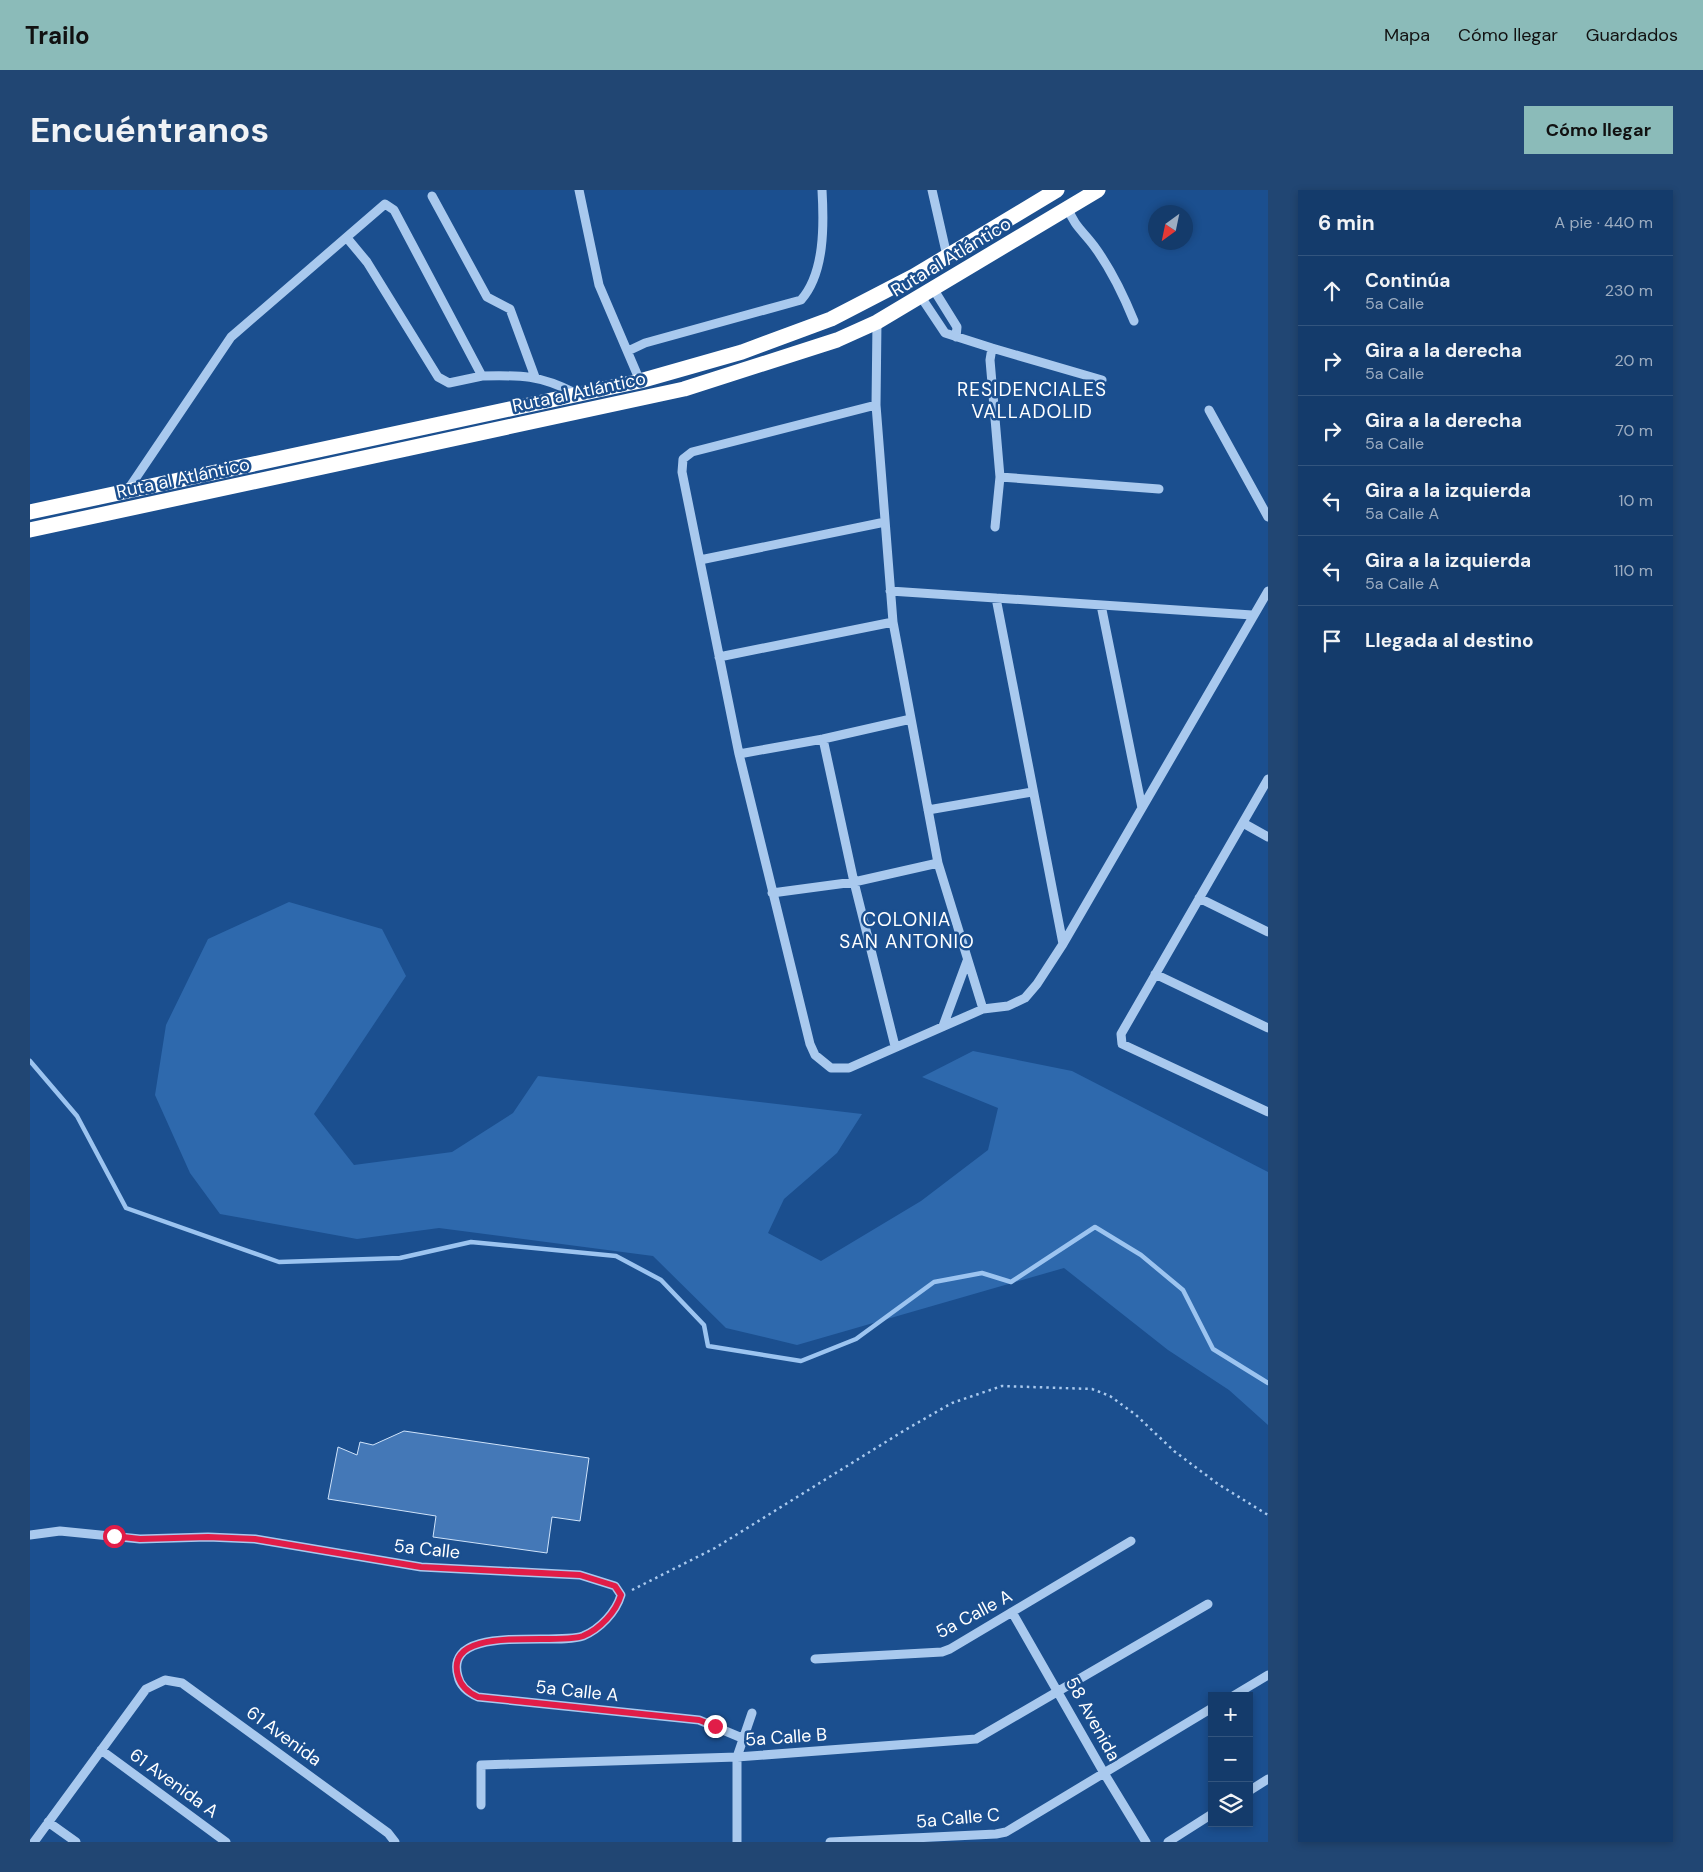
<!DOCTYPE html>
<html lang="es">
<meta charset="utf-8">
<style>
:root{--surface:#143b6b;--page:#214673;--text:#f1f3f6;--muted:#9dadc1;--line:#33557e;--accent:#8bbbb9}
body{margin:0;font-family:"DM Sans",sans-serif;background:var(--page);color:var(--text)}
.controls{position:absolute;right:15px;bottom:15px;display:grid;overflow:hidden;border-radius:0px;box-shadow:0 2px 8px #0003}
.controls button{width:45px;height:45px;display:grid;place-items:center;padding:0;border:0;border-bottom:1px solid var(--line);background:var(--surface);color:var(--text);font:25px sans-serif}
.compass{position:absolute;left:1118px;top:15px;width:45px;height:45px;border-radius:50%;background:var(--surface);box-shadow:0 2px 8px #0003;rotate:213deg}
.stop{position:absolute;width:15px;height:15px;margin:-11px;border:4px solid #e11d48;border-radius:50%;background:#fff}
.stop.end{background:#e11d48;border-color:#fff;box-shadow:0 1px 5px #0008}
.list{margin:0;padding:0;list-style:none}
h2{display:flex;justify-content:space-between;align-items:center;height:65px;margin:0;padding:0 20px;font-size:21px}
h2 small{font-size:16px;font-weight:400;color:var(--muted)}
.list li{display:grid;grid-template-columns:32px 1fr auto;gap:15px;align-items:center;box-sizing:border-box;height:70px;padding:0 20px;border-top:1px solid var(--line)}
.list b{display:block;font-size:19px;white-space:nowrap}
.list p{margin:0;font-size:16px;white-space:nowrap;color:var(--muted)}
.list em{font-size:16px;font-style:normal;color:var(--muted)}
.icon{flex:none;width:28px;height:28px;fill:none;stroke:currentColor;stroke-width:2;stroke-linecap:round;stroke-linejoin:round}
.map{position:relative;flex:none;width:1238px;height:1652px;overflow:hidden;border-radius:0px}
header{display:flex;align-items:center;gap:30px;box-sizing:border-box;height:70px;padding:0 25px;background:var(--accent);color:#111}
header strong{font-size:24px}
nav{display:flex;gap:28px;margin-inline-start:auto;font-size:18px}
.intro{display:flex;align-items:center;justify-content:space-between;box-sizing:border-box;height:120px;padding:0 30px}
h1{margin:0;font-size:35px}
.button{padding:12px 22px;border-radius:0px;background:var(--accent);color:#111;font-size:18px;font-weight:700}
main{display:flex;gap:30px;padding:0 30px}
aside{flex:1;background:var(--surface);border-radius:0px;box-shadow:0 2px 8px #0003}
.map>svg:first-child{display:block}
</style>
<header>
<strong>Trailo</strong>
<nav><a>Mapa</a><a>Cómo llegar</a><a>Guardados</a></nav>
</header>
<div class="intro"><h1>Encuéntranos</h1><a class="button">Cómo llegar</a></div>
<main>
<div class="map">
<svg width="1238" height="1652" viewBox="0 0 1238 1652">
<rect width="100%" height="100%" fill="#1b4f8f"/>
<path fill="#2e69ad" d="M 259,712 L 352,739 L 376,786 L 284,924 L 324,975 L 422,962 L 483,923 L 508,886 L 832,924 L 807,963 L 754,1009 L 738,1043 L 791,1071 L 891,1011 L 958,960 L 968,918 L 892,887 L 943,861 L 1042,881 L 1238,982 L 1238,1235 L 1199,1200 L 1138,1160 L 1034,1078 L 767,1155 L 696,1138 L 623,1066 L 409,1038 L 327,1049 L 190,1024 L 160,983 L 125,905 L 136,835 L 178,749 Z"/>
<g fill="none" stroke-linecap="round" stroke-linejoin="round">
<path stroke="#9cc4f0" stroke-width="4.5" d="M 0,871 L 47,926 L 96,1018 L 249,1072 L 370,1068 L 441,1052 L 586,1066 L 631,1090 L 674,1135 L 678,1156 L 771,1171 L 826,1149 L 904,1092 L 952,1083 L 981,1092 L 1065,1037 L 1111,1065 L 1153,1100 L 1183,1159 L 1238,1193"/>
</g>
<path fill="#4478b7" stroke="#cfe3fa" d="M 374,1241 L 559,1268 L 550,1331 L 522,1327 L 517,1363 L 403,1347 L 406,1326 L 298,1309 L 308,1257 L 327,1265 L 330,1252 L 343,1255 Z"/>
<g fill="none" stroke-linecap="round" stroke-linejoin="round">
<path stroke="#a9c9ee" stroke-width="2.5" stroke-dasharray="2.5 4" stroke-linecap="butt" d="M 602,1400 L 685,1358 L 875,1240 L 922,1213 L 972,1196 L 1062,1199 L 1080,1206 L 1106,1225 L 1144,1261 L 1188,1294 L 1238,1325"/>
<path stroke="#a9c9ee" stroke-width="9" d="M 549,0 L 569,95 L 610,191
M 902,0 L 917,66
M 402,6 L 457,107 L 480,119 L 505,187
M 1038,18 C 1044,36 1053,41 1064,56 C 1081,79 1093,104 1104,131
M 317,48 L 337,72 L 408,187 L 419,193 L 452,186
M 904,100 L 927,137 L 926,147
M 891,107 L 915,143 L 962,158 L 960,170 L 970,287 L 965,337
M 847,132 L 846,215 L 863,432 L 908,673 L 953,819
M 962,158 L 1072,190
M 598,161 L 615,153 L 771,110 C 795,83 794,34 792,0
M 846,215 L 662,262 L 653,269 L 652,282 L 709,564 L 780,854 L 785,865 L 801,878 L 819,878 L 953,819 L 978,816 L 995,808 L 1007,794 L 1033,754 L 1238,401
M 1179,220 L 1238,327
M 970,287 L 1129,299
M 97,301 L 201,147 L 355,14 L 364,20 L 452,186 C 491,185 510,185 545,203
M 670,370 L 855,332
M 860,401 L 1222,425
M 966,408 L 1033,754
M 1071,415 L 1112,618
M 689,467 L 863,432
M 793,549 L 824,692 L 865,856
M 709,564 L 793,549 L 881,529
M 1238,589 L 1091,844 L 1092,854 L 1238,922
M 898,620 L 1002,602
M 1213,633 L 1238,647
M 742,703 L 824,692 L 908,673
M 1169,708 L 1238,742
M 1125,784 L 1238,838
M 913,836 L 937,771
M 0,1345 L 30,1341 L 110,1349 L 178,1347 L 225,1349 L 391,1377 L 550,1385 L 585,1396 L 591,1405 C 586,1422 570,1439 553,1446 C 526,1456 413,1433 428,1486 C 430,1497 439,1503 448,1507 L 669,1530 L 712,1548
M 982,1422 L 1074,1583 L 1116,1652
M 785,1469 L 912,1462 L 920,1459 L 1101,1351
M 1203,1506 L 1238,1485
M 71,1560 L 196,1652
M 1219,1601 L 1238,1589
M 451,1615 L 451,1575 L 707,1567 L 946,1549 L 1178,1414
M 18,1632 L 46,1652
M 4,1652 L 116,1499 L 135,1490 L 152,1493 L 358,1643 L 365,1652
M 707,1652 L 707,1567 L 722,1523
M 800,1652 L 966,1644 L 976,1642 L 1182,1518
M 1138,1652 L 1182,1624"/>
<path stroke="#fff" stroke-width="15" d="M 0,322 L 610,191 L 712,162 L 801,129 L 884,86 L 1027,0
M 0,340 L 654,199 L 807,150 L 847,132 L 1068,0"/>
</g>
<g fill="none" stroke-linecap="round" stroke-linejoin="round">
<path stroke="#e11d48" stroke-width="6" d="M 84,1346 L 110,1349 L 178,1347 L 225,1349 L 391,1377 L 550,1385 L 585,1396 L 591,1405 C 586,1422 570,1439 553,1446 C 526,1456 413,1433 428,1486 C 431,1497 439,1503 448,1507 L 669,1530 L 685,1536"/>
</g>
<g text-anchor="middle" stroke-width="5" stroke-linejoin="round" paint-order="stroke">
<g font-size="18" fill="#fff" stroke="#1b4f8f">
<text transform="translate(921 67) rotate(-31)" y="6">Ruta al Atlántico</text>
<text transform="translate(549 202) rotate(-12)" y="6">Ruta al Atlántico</text>
<text transform="translate(153 288) rotate(-12)" y="6">Ruta al Atlántico</text>
<text transform="translate(397 1359) rotate(6)" y="6">5a Calle</text>
<text transform="translate(944 1424) rotate(-28)" y="6">5a Calle A</text>
<text transform="translate(547 1501) rotate(6)" y="6">5a Calle A</text>
<text transform="translate(1063 1529) rotate(61)" y="6">58 Avenida</text>
<text transform="translate(254 1546) rotate(36)" y="6">61 Avenida</text>
<text transform="translate(756 1547) rotate(-4)" y="6">5a Calle B</text>
<text transform="translate(144 1593) rotate(36)" y="6">61 Avenida A</text>
<text transform="translate(928 1628) rotate(-5)" y="6">5a Calle C</text>
</g>
<g font-size="19" letter-spacing="1" fill="#fff" stroke="#1b4f8f">
<text x="1002" y="206">RESIDENCIALES<tspan x="1002" dy="22">VALLADOLID</tspan></text>
<text x="877" y="736">COLONIA<tspan x="877" dy="22">SAN ANTONIO</tspan></text>
</g>
</g>
</svg>
<div class="controls">
<button>+</button>
<button>−</button>
<button><svg class="icon" aria-label="layers" viewBox="0 0 24 24"><path d="M12 4l9 5-9 5-9-5zM3 14l9 5 9-5"/></svg></button>
</div>
<svg class="compass" viewBox="-18 -18 36 36"><path d="M0-13l5 13h-10z" fill="#e53935"/><path d="M0 13l5-13h-10z" fill="#9dadc1"/></svg>
<div class="stop" style="left:84px;top:1346px"></div>
<div class="stop end" style="left:685px;top:1536px"></div>
</div>
<aside>
<h2>6 min<small>A pie · 440 m</small></h2>
<ul class="list">
<li><svg class="icon" aria-label="ahead" viewBox="0 0 24 24"><path d="M12 20V5M6 11l6-6 6 6"/></svg><div><b>Continúa</b><p>5a Calle</p></div><em>230 m</em></li>
<li><svg class="icon" aria-label="right" viewBox="0 0 24 24"><path d="M7 20v-9h11M14 6l5 5-5 5"/></svg><div><b>Gira a la derecha</b><p>5a Calle</p></div><em>20 m</em></li>
<li><svg class="icon" aria-label="right" viewBox="0 0 24 24"><path d="M7 20v-9h11M14 6l5 5-5 5"/></svg><div><b>Gira a la derecha</b><p>5a Calle</p></div><em>70 m</em></li>
<li><svg class="icon" aria-label="left" viewBox="0 0 24 24"><path d="M17 20v-9H6M10 6l-5 5 5 5"/></svg><div><b>Gira a la izquierda</b><p>5a Calle A</p></div><em>10 m</em></li>
<li><svg class="icon" aria-label="left" viewBox="0 0 24 24"><path d="M17 20v-9H6M10 6l-5 5 5 5"/></svg><div><b>Gira a la izquierda</b><p>5a Calle A</p></div><em>110 m</em></li>
<li><svg class="icon" aria-label="arrive" viewBox="0 0 24 24"><path d="M6 21V4h12l-3 4 3 4H6"/></svg><div><b>Llegada al destino</b></div></li>
</ul>
</aside>
</main>
